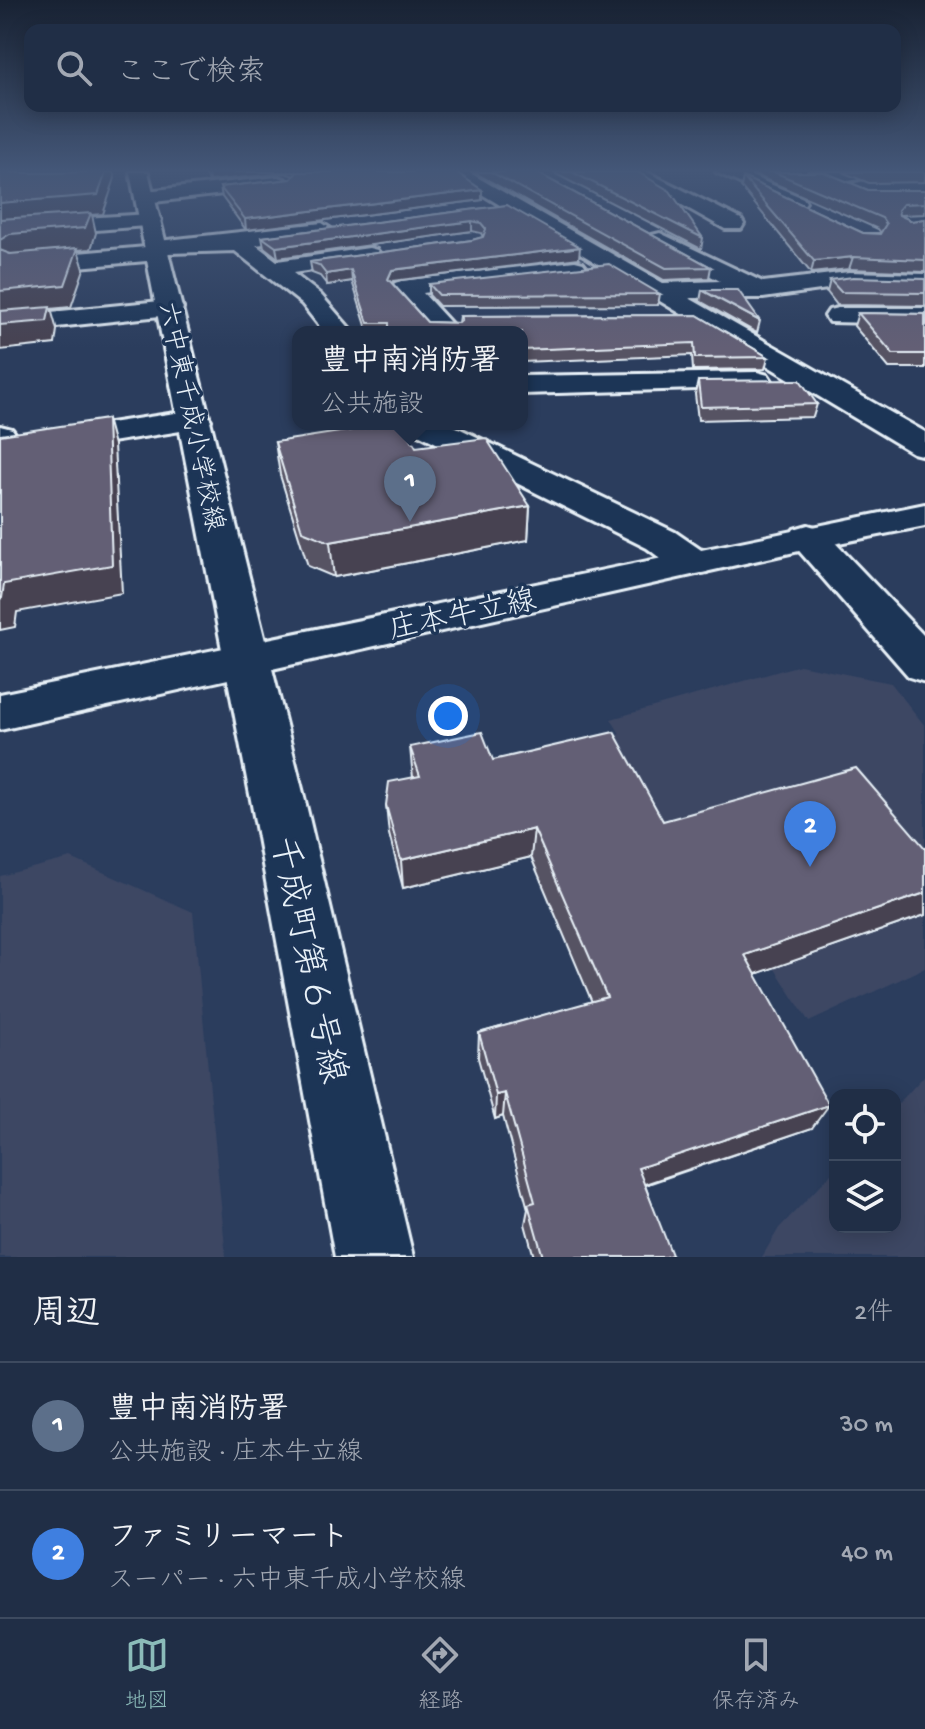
<!DOCTYPE html>
<html lang="ja">
<meta charset="utf-8">
<style>
:root{--surface:#202e46;--page:#2d3a51;--text:#f1f3f6;--muted:#a2a8b3;--line:#3d4a5f;--accent:#8bbbb9}
body{margin:0;font-family:"Gochi Hand","Klee One",sans-serif;background:var(--page);color:var(--text)}
.controls{position:absolute;right:24px;bottom:24px;display:grid;overflow:hidden;border-radius:16px;box-shadow:0 4px 20px #0003}
.controls button{width:72px;height:72px;display:grid;place-items:center;padding:0;border:0;border-bottom:2px solid var(--line);background:var(--surface);color:var(--text);font:40px sans-serif}
.you{position:absolute;left:448px;top:716px;width:28px;height:28px;margin:-20px;border:6px solid #fff;border-radius:50%;background:#1a73e8;box-shadow:0 0 0 12px #1a73e833}
.badge{display:grid;place-items:center;width:52px;height:52px;border-radius:50%;background:var(--accent);color:#fff;font-size:26px;font-weight:700}
.pin{position:absolute;translate:-50% -66px;filter:drop-shadow(0 2px 4px #0008)}
.pin::after{content:'';position:absolute;top:42px;width:28px;height:24px;background:inherit;clip-path:polygon(0 0,100% 0,50% 100%)}
.popup{position:absolute;left:292px;top:326px;width:236px;height:104px;box-sizing:border-box;display:grid;place-content:center;border-radius:16px;background:var(--surface);filter:drop-shadow(0 2px 6px #0005);font-size:26px;white-space:nowrap;color:var(--muted)}
.popup b{font-size:30px;color:var(--text)}
.popup::after{content:'';position:absolute;left:50%;top:100%;margin-left:-16px;border:16px solid transparent;border-top-color:var(--surface)}
.list{margin:0;padding:0;list-style:none}
h2{display:flex;justify-content:space-between;align-items:center;height:104px;margin:0;padding:0 32px;font-size:34px}
h2 small{font-size:26px;font-weight:400;color:var(--muted)}
.list li{display:grid;grid-template-columns:52px 1fr auto;gap:24px;align-items:center;box-sizing:border-box;height:128px;padding:0 32px;border-top:2px solid var(--line)}
.list b{display:block;font-size:30px;white-space:nowrap}
.list p{margin:0;font-size:26px;white-space:nowrap;color:var(--muted)}
.list em{font-size:26px;font-style:normal;color:var(--muted)}
.icon{flex:none;width:44px;height:44px;fill:none;stroke:currentColor;stroke-width:2;stroke-linecap:round;stroke-linejoin:round}
.map{position:relative;flex:none;width:925px;height:1257px;overflow:hidden}
.search{position:absolute;background:var(--surface);box-shadow:0 4px 20px #0003;left:24px;right:24px;top:24px;height:88px;display:flex;align-items:center;gap:20px;box-sizing:border-box;padding:0 28px;border-radius:16px;color:var(--muted);font-size:30px}
.sheet{height:360px;background:var(--surface)}
nav{display:flex;justify-content:space-around;align-items:center;box-sizing:border-box;height:112px;border-top:2px solid var(--line);background:var(--surface);font-size:22px;color:var(--muted)}
nav a{display:grid;justify-items:center;gap:4px}
nav .on{color:var(--accent)}
.map>svg:first-child{display:block}
</style>
<div class="map">
<svg width="925" height="1257" viewBox="0 0 925 1257">
<rect width="100%" height="100%" fill="#2b3d5d"/>
<filter id="ink" filterUnits="userSpaceOnUse"><feTurbulence type="fractalNoise" baseFrequency=".0125" numOctaves="2"/><feDisplacementMap in="SourceGraphic" scale="16" xChannelSelector="R" yChannelSelector="G"/><feConvolveMatrix kernelMatrix="1 2 1 2 8 2 1 2 1" color-interpolation-filters="sRGB"/></filter>
<g filter="url(#ink)">
<path fill="#3c4764" d="M 800,665 L 891,683 L 925,726 L 925,968 L 809,1022 L 725,891 L 704,894 L 605,739 L 620,734 L 611,719 Z
M 71,858 L 193,912 L 226,1257 L 0,1257 L 0,876 Z
M 925,1075 L 925,1257 L 762,1257 L 779,1228 L 835,1170 L 835,1227 L 895,1227 L 895,1107 Z"/>
<g fill="none" stroke-linecap="round" stroke-linejoin="round">
<g stroke="#e8f1f8" stroke-width="6">
<path id="minor" d="M 445,172 L 468,172 L 663,283 L 720,281 L 652,245 L 649,240 L 652,235 L 660,233 L 763,282 L 849,272 L 925,274 L 925,288 L 849,286 L 763,298 L 689,298 L 925,432 L 925,456 L 913,453 Z
M 623,172 L 647,172 L 741,219 L 744,224 L 741,229 L 725,229 Z
M 716,172 L 742,172 L 803,198 L 806,202 L 803,206 L 789,206 Z
M 809,172 L 875,172 C 862,183 821,185 809,172 Z
M 278,177 L 285,179 L 288,183 L 285,187 L 145,203 L 135,197 L 145,191 Z
M 150,214 L 158,215 L 161,220 L 158,225 L 34,235 L 23,228 L 34,221 Z
M 322,223 L 333,230 L 330,235 L 256,245 L 277,261 L 369,248 L 377,250 L 381,255 L 377,260 L 293,273 L 320,294 L 353,332 L 324,332 L 302,304 L 235,251 L 169,253 L 158,260 L 20,272 L 12,270 L 8,265 L 12,260 L 20,258 L 146,247 L 149,242 Z
M 575,261 L 583,263 L 587,268 L 583,273 L 423,293 L 459,332 L 430,332 L 391,288 L 395,283 L 404,280 Z
M 170,300 L 179,302 L 183,308 L 179,314 L 0,333 L 1,317 Z
M 838,308 L 925,308 L 925,324 L 829,322 L 825,316 L 829,310 Z
M 757,372 L 768,375 L 772,381 L 768,387 L 522,394 L 522,376 Z
M 195,410 L 206,413 L 211,420 L 206,427 L 10,458 L 0,456 L 0,426 L 12,429 L 18,437 Z
M 408,424 L 450,424 L 675,532 L 707,554 L 713,563 L 707,572 C 681,578 667,563 647,548 L 412,431 Z"/>
</g>
<g stroke="#e8f1f8" stroke-width="6">
<path id="tertiary" d="M 130,172 L 148,172 L 306,805 L 413,1257 L 335,1257 L 252,805 Z
M 808,525 L 822,529 L 925,637 L 925,682 L 909,677 L 794,545 L 789,537 L 794,529 Z"/>
</g>
<g stroke="#e8f1f8" stroke-width="6">
<path id="secondary" d="M 925,504 L 925,526 L 808,549 L 0,730 L 0,694 Z"/>
</g>
<use href="#minor" fill="#1d3557" fill-rule="evenodd"/>
<use href="#tertiary" fill="#1d3557" fill-rule="evenodd"/>
<use href="#secondary" fill="#1d3557" fill-rule="evenodd"/>
</g>
<path fill="#565264" stroke="#e8f1f8" stroke-width="2" d="M 203,172 L 456,172 L 482,190 L 482,200 L 246,230 L 222,197 L 220,187 L 291,179 L 294,176 L 285,173 L 209,181 Z
M 474,172 L 536,172 L 711,267 L 709,278 L 664,280 Z
M 552,172 L 638,172 L 703,238 L 701,249 Z
M 749,172 L 824,172 L 868,190 L 925,190 L 925,214 L 900,215 L 912,221 L 925,219 L 925,272 L 849,269 L 811,273 L 741,187 L 743,177 L 863,233 L 881,233 L 878,229 Z
M 842,172 L 925,172 L 925,182 L 869,183 Z
M 507,205 L 579,258 L 393,281 L 392,283 L 427,322 L 459,323 L 460,316 L 697,315 L 768,357 L 765,369 L 693,370 L 692,355 L 522,362 L 522,332 L 368,332 L 352,281 L 327,285 L 320,276 L 312,273 L 310,262 L 472,240 L 483,237 L 481,233 L 472,231 L 278,258 L 264,247 L 262,237 Z
M 925,279 L 925,306 L 837,305 L 827,292 L 830,280 Z
M 429,284 L 660,294 L 658,305 L 439,306 L 429,295 Z
M 702,290 L 760,321 L 757,333 L 700,301 Z
M 858,313 L 925,314 L 925,368 L 889,368 L 854,326 Z
M 698,381 L 817,404 L 813,417 L 698,420 L 695,394 Z
M 275,442 L 416,447 L 530,506 L 528,540 L 334,577 L 308,566 L 280,475 Z
M 410,747 L 493,760 L 663,821 L 925,848 L 925,915 L 755,974 L 812,1128 L 645,1185 L 670,1257 L 534,1257 L 525,1224 L 528,1209 L 503,1116 L 495,1119 L 478,1058 L 479,1033 L 592,1002 L 531,857 L 403,888 L 389,834 L 386,805 L 413,778 Z"/>
<path fill="#464251" stroke="#e8f1f8" stroke-width="2" d="M 106,172 L 113,172 L 115,178 L 103,214 L 92,215 L 96,233 L 91,249 L 78,250 L 84,269 L 71,307 L 51,309 L 57,330 L 55,344 L 0,350 L 0,291 L 17,255 L 0,252 L 0,203 Z
M 208,172 L 285,172 L 285,173 L 209,181 Z
M 482,190 L 482,200 L 246,230 L 245,219 Z
M 472,221 L 472,231 L 278,258 L 276,247 Z
M 580,247 L 579,258 L 393,281 L 389,290 L 388,279 L 392,270 Z
M 853,257 L 849,269 L 811,273 L 814,261 Z
M 351,270 L 352,281 L 327,285 L 326,274 Z
M 107,419 L 114,445 L 122,593 L 17,612 L 15,627 L 0,630 L 0,599 L 4,584 Z
M 530,506 L 528,540 L 334,577 L 330,542 Z
M 534,829 L 531,857 L 403,888 L 401,860 Z
M 925,893 L 925,915 L 733,982 L 745,955 Z
M 505,1093 L 503,1116 L 495,1119 L 496,1095 Z
M 829,1105 L 812,1128 L 630,1189 L 638,1168 Z"/>
<path fill="#645f74" stroke="#e8f1f8" stroke-width="2" d="M 0,172 L 29,173 L 106,172 L 98,195 L 0,203 Z
M 297,172 L 456,172 L 482,190 L 245,219 L 220,187 L 291,179 Z
M 491,172 L 536,172 L 711,267 L 666,268 Z
M 572,172 L 638,172 L 670,191 L 703,238 Z
M 774,172 L 824,172 L 868,190 L 925,190 L 925,203 L 903,204 L 898,210 L 899,215 L 912,221 L 925,219 L 925,260 L 853,257 L 814,261 L 743,177 L 863,233 L 880,234 L 886,224 L 882,218 Z
M 507,205 L 580,247 L 392,270 L 388,279 L 427,322 L 459,323 L 462,320 L 460,316 L 697,315 L 768,357 L 695,358 L 694,343 L 522,350 L 522,332 L 389,332 L 389,323 L 368,323 L 351,270 L 326,274 L 319,265 L 310,262 L 472,240 L 483,237 L 486,229 L 481,223 L 472,221 L 276,247 L 262,237 Z
M 91,213 L 85,228 L 10,234 L 0,240 L 0,219 Z
M 78,248 L 65,285 L 0,291 L 0,250 L 10,254 Z
M 609,264 L 660,294 L 439,295 L 429,284 Z
M 853,277 L 925,279 L 925,293 L 841,292 L 830,280 Z
M 702,290 L 738,290 L 760,321 Z
M 50,307 L 47,321 L 0,325 L 0,311 Z
M 858,313 L 925,314 L 925,354 L 893,354 Z
M 800,380 L 817,404 L 701,407 L 698,381 Z
M 107,419 L 112,565 L 4,584 L 2,598 L 0,599 L 0,435 Z
M 391,424 L 403,424 L 416,447 L 486,438 L 530,506 L 330,542 L 302,531 L 275,442 Z
M 482,732 L 493,760 L 614,732 L 663,821 L 856,768 L 925,848 L 925,893 L 745,955 L 829,1105 L 638,1168 L 672,1255 L 665,1257 L 543,1257 L 528,1204 L 535,1202 L 505,1093 L 496,1095 L 479,1033 L 607,997 L 534,829 L 401,860 L 386,805 L 389,782 L 420,776 L 410,747 Z"/>
</g>
<linearGradient id="sky" x2="0" y2="1"><stop stop-color="#182233"/><stop offset="0.49" stop-color="#445778"/><stop offset="1" stop-color="#445778" stop-opacity="0"/></linearGradient>
<rect width="925" height="348" fill="url(#sky)"/>
<g text-anchor="middle" stroke-width="7" stroke-linejoin="round" paint-order="stroke">
<g font-size="26" fill="#e8f1f8" stroke="#1d3557">
<text transform="translate(193 416) rotate(78)" y="9">六中東千成小学校線</text>
</g>
<g font-size="30" fill="#e8f1f8" stroke="#1d3557">
<text transform="translate(462 613) rotate(-12)" y="10">庄本牛立線</text>
</g>
<g font-size="36" fill="#e8f1f8" stroke="#1d3557">
<text transform="translate(311 959) rotate(78)" y="13">千成町第６号線</text>
</g>
</g>
</svg>
<div class="controls">
<button><svg class="icon" aria-label="locate" viewBox="0 0 24 24"><circle cx="12" cy="12" r="6"/><path d="M12 2v4M12 18v4M2 12h4M18 12h4"/></svg></button>
<button><svg class="icon" aria-label="layers" viewBox="0 0 24 24"><path d="M12 4l9 5-9 5-9-5zM3 14l9 5 9-5"/></svg></button>
</div>
<div class="you"></div>
<div class="pin badge" style="left:410px;top:522px;background:#5c6f8a">1</div>
<div class="popup"><b>豊中南消防署</b>公共施設</div>
<div class="pin badge" style="left:810px;top:867px;background:#3f7fe0">2</div>
<div class="search"><svg class="icon" aria-label="search" viewBox="0 0 24 24"><circle cx="10" cy="10" r="6"/><path d="M15 15l6 6"/></svg>ここで検索</div>
</div>
<section class="sheet">
<h2>周辺<small>2件</small></h2>
<ul class="list">
<li><span class="badge" style="background:#5c6f8a">1</span><div><b>豊中南消防署</b><p>公共施設 · 庄本牛立線</p></div><em>30 m</em></li>
<li><span class="badge" style="background:#3f7fe0">2</span><div><b>ファミリーマート</b><p>スーパー · 六中東千成小学校線</p></div><em>40 m</em></li>
</ul>
</section>
<nav>
<a class="on"><svg class="icon" aria-label="map" viewBox="0 0 24 24"><path d="M3 6l6-2 6 2 6-2v14l-6 2-6-2-6 2zM9 4v14M15 6v14"/></svg>地図</a>
<a><svg class="icon" aria-label="directions" viewBox="0 0 24 24"><path d="M12 3l9 9-9 9-9-9zM9 14v-3h6M13 9l2 2-2 2"/></svg>経路</a>
<a><svg class="icon" aria-label="saved" viewBox="0 0 24 24"><path d="M7 4h10v16l-5-4-5 4z"/></svg>保存済み</a>
</nav>
